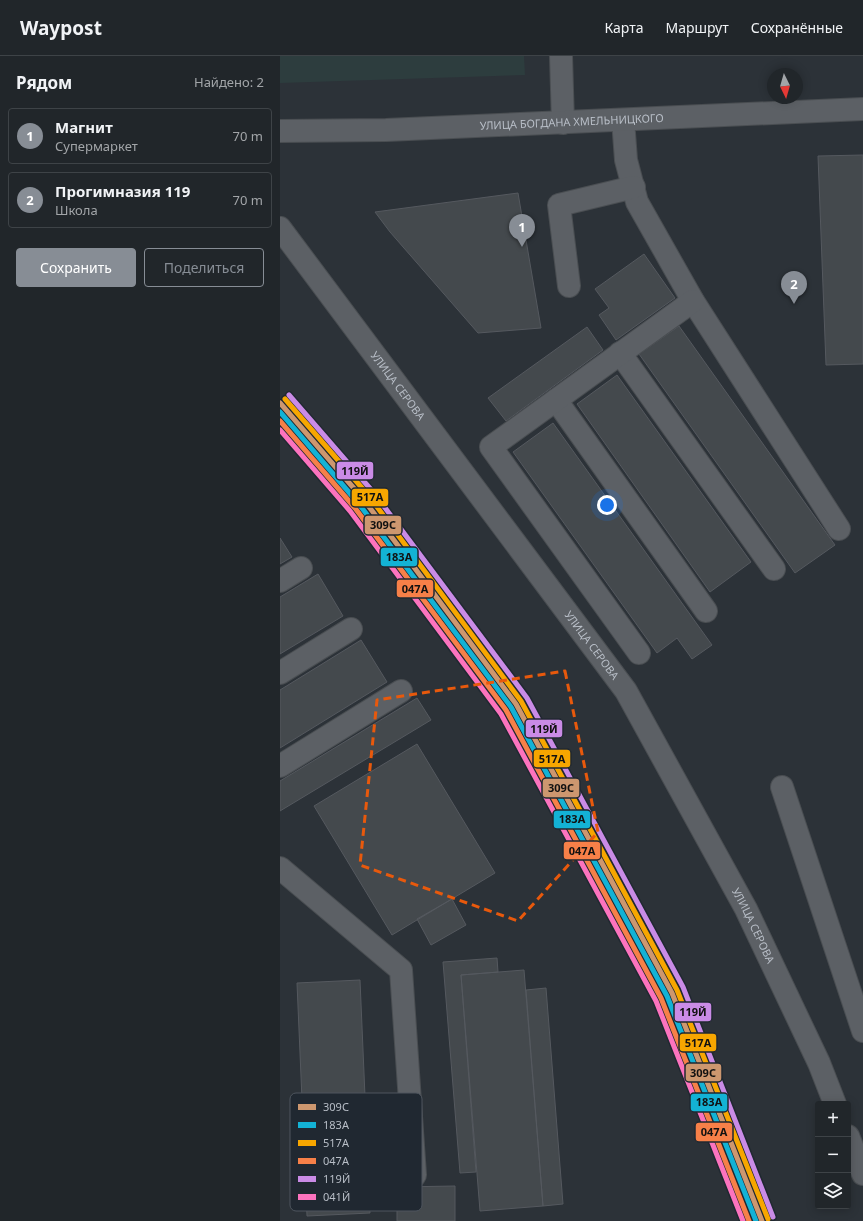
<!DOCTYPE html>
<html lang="ru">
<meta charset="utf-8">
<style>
:root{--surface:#21262a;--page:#292e32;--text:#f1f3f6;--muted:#a2a5a8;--line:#3e4347;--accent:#878d95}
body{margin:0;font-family:"Noto Sans",sans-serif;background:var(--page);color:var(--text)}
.controls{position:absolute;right:12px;bottom:12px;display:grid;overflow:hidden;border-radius:4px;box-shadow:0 2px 10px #0003}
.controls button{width:36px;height:36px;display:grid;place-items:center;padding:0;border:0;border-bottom:1px solid var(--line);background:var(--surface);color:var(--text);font:20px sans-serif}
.compass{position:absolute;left:487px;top:12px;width:36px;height:36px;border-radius:50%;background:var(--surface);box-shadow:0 2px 10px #0003;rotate:175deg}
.you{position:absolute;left:327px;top:449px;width:14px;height:14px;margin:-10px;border:3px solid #fff;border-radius:50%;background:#1a73e8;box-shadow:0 0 0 6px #1a73e833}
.badge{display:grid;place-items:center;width:26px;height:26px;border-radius:50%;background:var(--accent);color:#fff;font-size:13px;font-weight:700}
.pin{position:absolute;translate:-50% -33px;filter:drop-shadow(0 1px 2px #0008)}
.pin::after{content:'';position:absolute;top:21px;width:14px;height:12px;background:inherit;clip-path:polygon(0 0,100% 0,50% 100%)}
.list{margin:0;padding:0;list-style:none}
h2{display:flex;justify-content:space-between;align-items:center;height:52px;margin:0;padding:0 16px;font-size:17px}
h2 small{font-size:13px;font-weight:400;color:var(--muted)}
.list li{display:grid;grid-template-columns:26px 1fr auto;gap:12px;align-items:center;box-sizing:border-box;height:56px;margin:0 8px 8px;padding:0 8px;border:1px solid var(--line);border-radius:4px}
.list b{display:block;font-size:15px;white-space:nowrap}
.list p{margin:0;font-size:13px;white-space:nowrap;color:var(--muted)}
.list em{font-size:13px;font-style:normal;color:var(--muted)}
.actions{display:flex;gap:8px;padding:12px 16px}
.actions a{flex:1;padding:9px 0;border:1px solid var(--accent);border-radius:4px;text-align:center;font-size:14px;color:var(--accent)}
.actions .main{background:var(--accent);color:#fff}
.icon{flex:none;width:22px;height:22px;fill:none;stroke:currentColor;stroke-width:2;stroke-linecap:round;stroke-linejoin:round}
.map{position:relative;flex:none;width:583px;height:1165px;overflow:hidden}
header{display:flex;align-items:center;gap:24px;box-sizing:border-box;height:56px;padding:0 20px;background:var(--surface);border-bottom:1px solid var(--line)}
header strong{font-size:19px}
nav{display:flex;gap:22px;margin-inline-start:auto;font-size:14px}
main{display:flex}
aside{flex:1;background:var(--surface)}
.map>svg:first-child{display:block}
</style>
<header>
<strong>Waypost</strong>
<nav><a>Карта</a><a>Маршрут</a><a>Сохранённые</a></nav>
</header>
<main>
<aside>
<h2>Рядом<small>Найдено: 2</small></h2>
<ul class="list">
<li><span class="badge">1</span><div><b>Магнит</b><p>Супермаркет</p></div><em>70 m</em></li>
<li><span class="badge">2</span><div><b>Прогимназия 119</b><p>Школа</p></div><em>70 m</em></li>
</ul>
<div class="actions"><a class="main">Сохранить</a><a>Поделиться</a></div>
</aside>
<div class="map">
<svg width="583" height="1165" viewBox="0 0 583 1165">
<rect width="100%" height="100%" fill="#2c3238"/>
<path fill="#2d3d3e" d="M 0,0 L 244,0 L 245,19 L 0,27 Z"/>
<path fill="#44494d" stroke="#55595f" d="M 583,99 L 583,308 L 546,309 L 538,100 Z
M 238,137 L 261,272 L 198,277 L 110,176 L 95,156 Z
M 364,198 L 395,242 L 336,284 L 319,259 L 329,252 L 315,233 Z
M 399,270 L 555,489 L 515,517 L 359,298 Z
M 307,271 L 323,294 L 226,365 L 208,342 Z
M 337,319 L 471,506 L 430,536 L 297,348 Z
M 273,367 L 432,589 L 412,603 L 397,582 L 377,597 L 233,396 Z
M 0,482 L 12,501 L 0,508 Z
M 38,518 L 63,560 L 0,598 L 0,541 Z
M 81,584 L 107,626 L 0,692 L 0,634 Z
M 137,642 L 151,664 L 0,755 L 0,725 Z
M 137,688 L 215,817 L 112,879 L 34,750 Z
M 172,843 L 186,869 L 151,889 L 137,863 Z
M 217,902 L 218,916 L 181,919 L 196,1116 L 180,1117 L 163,906 Z
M 244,914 L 263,1150 L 200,1155 L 181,919 Z
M 80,924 L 90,1157 L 27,1160 L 17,927 Z
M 266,932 L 283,1148 L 263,1150 L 246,934 Z
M 175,1130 L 175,1165 L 117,1165 L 117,1131 Z"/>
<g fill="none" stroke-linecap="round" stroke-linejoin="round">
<g stroke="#4a4e52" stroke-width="24">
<g id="minor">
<path d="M 281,0 L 283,67"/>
<path d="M 343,64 L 346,104 L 357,146 L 413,245 L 559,473"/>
<path id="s1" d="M 0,75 L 106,74 L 583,53"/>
<path id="s2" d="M 0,172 L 346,635 L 466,853 L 539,1007 L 555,1048"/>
<path d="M 289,230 L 279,149 L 354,131"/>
<path d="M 340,297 L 494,513"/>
<path d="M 276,344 L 426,555"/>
<path d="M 0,525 L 21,512"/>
<path d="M 359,597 L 211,391 L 413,245"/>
<path d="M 0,617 L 71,573"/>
<path d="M 0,710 L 121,635"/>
<path d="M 502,731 L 583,975"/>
<path d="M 0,812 L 121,914 L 135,1119"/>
<path d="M 568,1080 L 583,1118"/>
</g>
</g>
<use href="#minor" stroke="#5c6065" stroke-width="22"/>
<g stroke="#202831" stroke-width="8">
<path id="rail-1" d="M 0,347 L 84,444 L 236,648 L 392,937 L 482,1165"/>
</g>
<g stroke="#202831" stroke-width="8">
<path id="rail-2" d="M 0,356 L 79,448 L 231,651 L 387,940 L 476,1165"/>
</g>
<g stroke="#202831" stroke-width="8">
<path id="rail-3" d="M 5,343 L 89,440 L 241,645 L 397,934 L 488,1163"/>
</g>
<g stroke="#202831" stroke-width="8">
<path id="rail-4" d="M 0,365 L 75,452 L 226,654 L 381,942 L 469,1165"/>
</g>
<g stroke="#202831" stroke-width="8">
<path id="rail-5" d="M 9,339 L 94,437 L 247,642 L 403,931 L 493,1161"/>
</g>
<g stroke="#202831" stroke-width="8">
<path id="rail-6" d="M 0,374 L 70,455 L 221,658 L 376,945 L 463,1165"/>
</g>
<use href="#rail-1" stroke="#cd976f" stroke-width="5"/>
<use href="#rail-2" stroke="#13b2d5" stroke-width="5"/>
<use href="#rail-3" stroke="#f7a600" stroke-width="5"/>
<use href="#rail-4" stroke="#f78048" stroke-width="5"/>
<use href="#rail-5" stroke="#ca8be6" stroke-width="5"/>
<use href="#rail-6" stroke="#fc73be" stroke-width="5"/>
</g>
<path fill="none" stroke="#e8590c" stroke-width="3" stroke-dasharray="8 5" stroke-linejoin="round" d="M 285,615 L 318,776 L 238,865 L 80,809 L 97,644 Z"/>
<g text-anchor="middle" stroke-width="3" stroke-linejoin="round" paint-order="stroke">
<g font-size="11" fill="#b8bec7" stroke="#202831">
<text dy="4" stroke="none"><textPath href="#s1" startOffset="292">УЛИЦА БОГДАНА ХМЕЛЬНИЦКОГО</textPath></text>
<text dy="4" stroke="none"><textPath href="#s2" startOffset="197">УЛИЦА СЕРОВА</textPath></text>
<text dy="4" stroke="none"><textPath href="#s2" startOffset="521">УЛИЦА СЕРОВА</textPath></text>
<text dy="4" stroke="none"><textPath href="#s2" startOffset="845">УЛИЦА СЕРОВА</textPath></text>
</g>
</g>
<rect x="10" y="1037" width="132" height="118" rx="6" fill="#202831" stroke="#4e555e" stroke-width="1"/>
<rect x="18" y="1048" width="18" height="6" fill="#cd976f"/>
<rect x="18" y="1066" width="18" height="6" fill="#13b2d5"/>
<rect x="18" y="1084" width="18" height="6" fill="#f7a600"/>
<rect x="18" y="1102" width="18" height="6" fill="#f78048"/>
<rect x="18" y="1120" width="18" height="6" fill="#ca8be6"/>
<rect x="18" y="1138" width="18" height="6" fill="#fc73be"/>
<g font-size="11" fill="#b8bec7">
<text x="43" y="1055">309С</text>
<text x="43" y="1073">183А</text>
<text x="43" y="1091">517А</text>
<text x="43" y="1109">047А</text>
<text x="43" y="1127">119Й</text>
<text x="43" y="1145">041Й</text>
</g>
<g stroke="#202831" stroke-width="1.5">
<rect x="56" y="405" width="38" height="19" rx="4" fill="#ca8be6"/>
<rect x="71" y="432" width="38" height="19" rx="4" fill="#f7a600"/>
<rect x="84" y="459" width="38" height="20" rx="4" fill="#cd976f"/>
<rect x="100" y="491" width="38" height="20" rx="4" fill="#13b2d5"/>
<rect x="116" y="523" width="38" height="19" rx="4" fill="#f78048"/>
<rect x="245" y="663" width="38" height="19" rx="4" fill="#ca8be6"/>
<rect x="253" y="693" width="38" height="19" rx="4" fill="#f7a600"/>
<rect x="262" y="722" width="38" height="20" rx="4" fill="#cd976f"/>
<rect x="273" y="754" width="38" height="19" rx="4" fill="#13b2d5"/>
<rect x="283" y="785" width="38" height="19" rx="4" fill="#f78048"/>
<rect x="394" y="946" width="38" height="20" rx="4" fill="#ca8be6"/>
<rect x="399" y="977" width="38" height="19" rx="4" fill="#f7a600"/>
<rect x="405" y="1007" width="37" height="19" rx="4" fill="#cd976f"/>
<rect x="410" y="1037" width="38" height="19" rx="4" fill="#13b2d5"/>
<rect x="415" y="1066" width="38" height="20" rx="4" fill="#f78048"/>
</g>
<g font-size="11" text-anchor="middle" font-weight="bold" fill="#111">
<text x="75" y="419">119Й</text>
<text x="90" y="445">517А</text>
<text x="103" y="473">309С</text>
<text x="119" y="505">183А</text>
<text x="135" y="537">047А</text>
<text x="264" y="677">119Й</text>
<text x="272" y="707">517А</text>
<text x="281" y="736">309С</text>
<text x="292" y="767">183А</text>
<text x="302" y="799">047А</text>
<text x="413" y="960">119Й</text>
<text x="418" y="991">517А</text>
<text x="423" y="1021">309С</text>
<text x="429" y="1050">183А</text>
<text x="434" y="1080">047А</text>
</g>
</svg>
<div class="controls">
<button>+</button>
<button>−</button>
<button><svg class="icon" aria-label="layers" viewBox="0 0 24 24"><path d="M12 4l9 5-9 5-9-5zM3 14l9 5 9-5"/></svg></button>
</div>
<svg class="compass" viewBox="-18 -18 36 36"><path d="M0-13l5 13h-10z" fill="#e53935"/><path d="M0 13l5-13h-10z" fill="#a2a5a8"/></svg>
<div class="you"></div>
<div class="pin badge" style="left:242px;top:191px">1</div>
<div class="pin badge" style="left:514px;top:248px">2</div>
</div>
</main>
